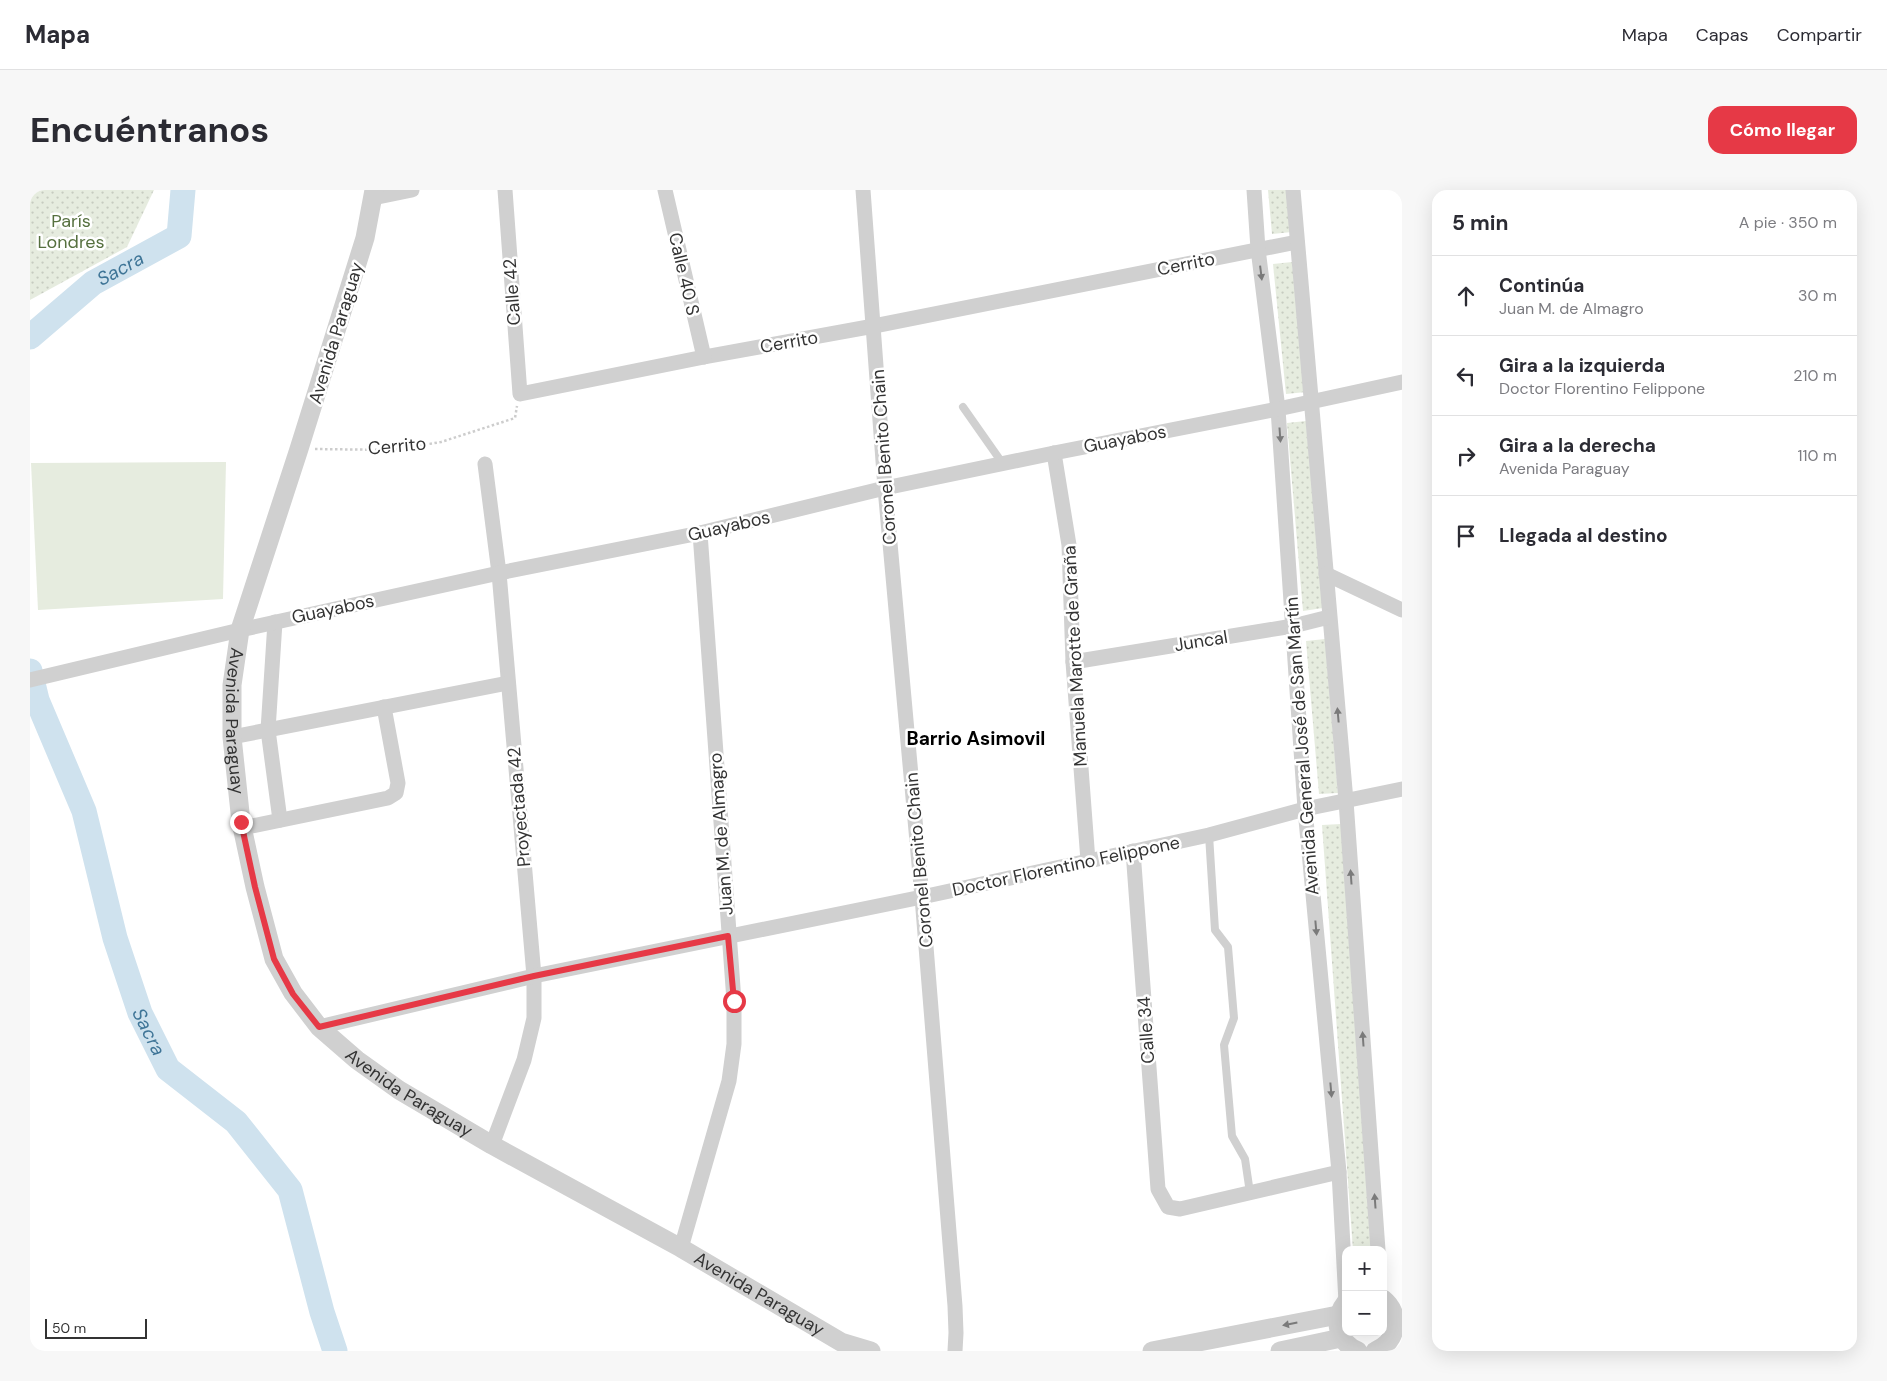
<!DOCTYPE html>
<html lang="es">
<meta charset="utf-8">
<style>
body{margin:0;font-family:"DM Sans",sans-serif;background:#f7f7f7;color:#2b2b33}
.controls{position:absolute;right:15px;bottom:15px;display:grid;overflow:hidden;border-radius:10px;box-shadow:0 5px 20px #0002}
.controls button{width:45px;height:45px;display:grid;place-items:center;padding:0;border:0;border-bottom:1px solid #e1e1e2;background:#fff;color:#2b2b33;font:25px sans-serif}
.scale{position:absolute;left:15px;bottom:12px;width:102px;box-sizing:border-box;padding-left:5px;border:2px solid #333;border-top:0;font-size:14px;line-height:18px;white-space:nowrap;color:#333;-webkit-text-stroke:4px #fff;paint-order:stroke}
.stop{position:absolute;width:15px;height:15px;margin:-11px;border:4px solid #e63946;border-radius:50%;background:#fff}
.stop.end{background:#e63946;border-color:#fff;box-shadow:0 1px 5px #0008}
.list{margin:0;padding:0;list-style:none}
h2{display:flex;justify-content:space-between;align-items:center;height:65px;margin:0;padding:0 20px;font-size:21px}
h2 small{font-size:16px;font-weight:400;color:#7c7c81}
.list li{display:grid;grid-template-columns:32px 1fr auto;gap:15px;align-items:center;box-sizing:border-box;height:80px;padding:0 20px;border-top:1px solid #e1e1e2}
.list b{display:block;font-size:19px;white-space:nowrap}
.list p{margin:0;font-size:16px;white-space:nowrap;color:#7c7c81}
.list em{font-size:16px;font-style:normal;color:#7c7c81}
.icon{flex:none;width:28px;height:28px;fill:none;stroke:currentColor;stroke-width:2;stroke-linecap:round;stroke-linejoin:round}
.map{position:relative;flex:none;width:1372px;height:1161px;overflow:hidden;border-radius:15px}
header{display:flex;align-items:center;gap:30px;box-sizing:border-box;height:70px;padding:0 25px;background:#fff;border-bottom:1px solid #e1e1e2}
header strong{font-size:24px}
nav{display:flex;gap:28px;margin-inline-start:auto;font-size:18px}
.intro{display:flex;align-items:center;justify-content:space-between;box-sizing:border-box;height:120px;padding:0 30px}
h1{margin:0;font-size:35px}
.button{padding:12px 22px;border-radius:15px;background:#e63946;color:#fff;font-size:18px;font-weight:700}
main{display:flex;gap:30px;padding:0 30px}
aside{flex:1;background:#fff;border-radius:15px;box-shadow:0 5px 20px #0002}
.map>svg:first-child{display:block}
.grass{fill:url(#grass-dots)}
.pitch{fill:#e6ecdf}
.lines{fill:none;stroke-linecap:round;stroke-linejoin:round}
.river{stroke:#cfe2ee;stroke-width:25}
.path{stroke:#cdcdcd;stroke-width:2.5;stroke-dasharray:2.5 2.5;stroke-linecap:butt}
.service{stroke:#d0d0d0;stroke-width:8}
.minor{stroke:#d0d0d0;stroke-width:15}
.tertiary{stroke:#d0d0d0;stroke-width:19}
.oneway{fill:#7a7a7a}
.route{stroke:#e63946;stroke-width:6}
.labels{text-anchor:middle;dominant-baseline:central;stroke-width:5;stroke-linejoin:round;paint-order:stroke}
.park-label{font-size:18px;fill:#56703f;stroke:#fff}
.street-label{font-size:18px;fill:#333;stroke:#fff}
.water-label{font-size:19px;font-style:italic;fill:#3f7597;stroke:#fff}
.neighbourhood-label{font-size:19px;font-weight:bold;fill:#000;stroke:#fff}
</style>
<header>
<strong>Mapa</strong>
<nav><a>Mapa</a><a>Capas</a><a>Compartir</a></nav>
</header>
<div class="intro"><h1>Encuéntranos</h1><a class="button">Cómo llegar</a></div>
<main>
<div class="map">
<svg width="1372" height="1161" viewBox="0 0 1372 1161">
<defs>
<pattern id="grass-dots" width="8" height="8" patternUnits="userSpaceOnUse" patternTransform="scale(1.25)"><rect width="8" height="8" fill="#e6ecdf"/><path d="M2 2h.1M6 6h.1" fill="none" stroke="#c6cbc0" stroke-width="1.8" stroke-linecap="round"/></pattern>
</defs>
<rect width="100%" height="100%" fill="#fff"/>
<g class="grass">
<path d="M0,0H124L97,57L0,110Z"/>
<path d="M1238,0H1258L1262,42L1242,44Z"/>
<path d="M1262,72L1276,202L1256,204L1243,74Z"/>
<path d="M1276,231L1293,418L1273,421L1257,233Z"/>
<path d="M1295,449L1308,603L1289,604L1276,451Z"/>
<path d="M1311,634L1341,1060H1323L1292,635Z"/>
</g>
<path class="pitch" d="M196,272L193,409L8,420L1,273Z"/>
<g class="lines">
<g class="river">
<path id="s1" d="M0,147L63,93L149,46L153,0"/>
<path id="s2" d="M0,481L7,510L54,621L85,748L110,823L138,879L206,932L260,1000L292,1122L305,1161"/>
</g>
<path class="path" d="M285,259L362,260L411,252L485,228L487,216"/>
<g class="service">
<path d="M933,217L973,274"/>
<path d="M1179,645L1185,740L1198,757L1204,828L1194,855L1202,946L1215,969L1220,1003"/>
</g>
<g class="minor">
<path d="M475,0L490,204L674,167L844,136L1267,52"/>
<path d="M635,0L674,167"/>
<path d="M833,0L855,298L892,707L925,1116L926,1143L925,1161"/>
<path d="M1224,0L1228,59L1248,219L1275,619L1309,982L1316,1112"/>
<path d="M1263,0L1316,611L1348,1060"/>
<path d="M343,8L382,0"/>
<path d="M1024,263L1039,355L1043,472L1058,671"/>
<path d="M455,274L469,383L504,786V828L494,870L462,955"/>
<path d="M1296,384L1372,420"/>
<path d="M245,432L238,540L250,630"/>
<path d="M1043,472L1263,436L1299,427"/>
<path d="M0,490L210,440L469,383L670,343L855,298L1024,263L1248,219L1372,192"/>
<path d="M202,547L478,493"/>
<path d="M212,638L358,608L366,603L368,593L354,517"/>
<path d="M1103,661L1128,999L1138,1017L1150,1019L1309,982"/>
<path d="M289,837L504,786L892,707L1179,645L1275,619L1372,599"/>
<path d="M651,1058L699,891L704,854V811L670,343"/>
</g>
<g class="tertiary">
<path id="s3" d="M344,0L335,48L269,259L210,440L202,495V547L211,632L225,697L244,769L263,803L289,837L327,870L369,900L462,955L651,1058L811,1152L841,1161"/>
<path d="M1316,1112C1302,1130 1307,1152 1328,1161"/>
<path d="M1122,1161L1308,1125"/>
<path d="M1250,1161L1311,1148"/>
<path d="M1345,1161C1368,1152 1372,1124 1353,1109"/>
</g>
</g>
<defs><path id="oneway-solid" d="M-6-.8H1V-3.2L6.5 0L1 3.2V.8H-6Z" transform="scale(1.25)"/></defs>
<g class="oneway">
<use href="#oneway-solid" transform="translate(1231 83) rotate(83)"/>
<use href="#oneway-solid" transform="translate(1250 245) rotate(86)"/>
<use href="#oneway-solid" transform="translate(1308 525) rotate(-95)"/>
<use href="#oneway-solid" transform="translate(1321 687) rotate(-94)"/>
<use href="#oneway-solid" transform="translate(1286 738) rotate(85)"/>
<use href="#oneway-solid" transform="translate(1333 849) rotate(-94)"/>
<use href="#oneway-solid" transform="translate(1301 900) rotate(85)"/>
<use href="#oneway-solid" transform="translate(1345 1011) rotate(-94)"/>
<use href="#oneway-solid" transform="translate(1260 1134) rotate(169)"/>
</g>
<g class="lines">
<path class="route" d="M211,632L225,697L244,769L263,804L289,837L504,786L698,746L704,811"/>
</g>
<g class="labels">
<g class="park-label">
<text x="41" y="31">París<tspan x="41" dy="21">Londres</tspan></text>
</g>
<g class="street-label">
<text transform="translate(1156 74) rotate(-11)">Cerrito</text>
<text transform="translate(654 84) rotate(77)">Calle 40 S</text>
<text transform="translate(482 102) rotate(-94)">Calle 42</text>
<text transform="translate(306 143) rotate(-73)">Avenida Paraguay</text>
<text transform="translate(759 152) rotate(-10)">Cerrito</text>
<text transform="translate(1095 249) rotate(-11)">Guayabos</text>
<text transform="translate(367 256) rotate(-5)">Cerrito</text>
<text transform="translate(854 267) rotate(-94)">Coronel Benito Chain</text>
<text transform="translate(699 336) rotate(-13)">Guayabos</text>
<text transform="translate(303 419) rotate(-12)">Guayabos</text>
<text transform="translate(1171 451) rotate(-9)">Juncal</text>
<text transform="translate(1045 466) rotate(-93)">Manuela Marotte de Graña</text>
<text stroke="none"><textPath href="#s3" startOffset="552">Avenida Paraguay</textPath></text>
<text transform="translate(1272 556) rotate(-94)">Avenida General José de San Martín</text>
<text transform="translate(489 617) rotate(-95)">Proyectada 42</text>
<text transform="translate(691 644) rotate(-94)">Juan M. de Almagro</text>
<text transform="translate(889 670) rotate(-95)">Coronel Benito Chain</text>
<text transform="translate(1036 676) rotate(-12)">Doctor Florentino Felippone</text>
<text transform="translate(1116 840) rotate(-94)">Calle 34</text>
<text stroke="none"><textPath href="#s3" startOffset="988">Avenida Paraguay</textPath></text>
<text stroke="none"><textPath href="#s3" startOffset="1392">Avenida Paraguay</textPath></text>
</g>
<g class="water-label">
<text stroke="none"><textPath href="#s1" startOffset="114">Sacra</textPath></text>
<text stroke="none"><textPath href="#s2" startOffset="381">Sacra</textPath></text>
</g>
<g class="neighbourhood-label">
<text x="946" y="548">Barrio Asimovil</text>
</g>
</g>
</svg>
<div class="controls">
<button>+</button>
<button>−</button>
</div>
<div class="scale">50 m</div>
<div class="stop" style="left:704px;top:811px"></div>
<div class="stop end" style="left:211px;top:632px"></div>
</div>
<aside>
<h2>5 min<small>A pie · 350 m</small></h2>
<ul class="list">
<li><svg class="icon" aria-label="ahead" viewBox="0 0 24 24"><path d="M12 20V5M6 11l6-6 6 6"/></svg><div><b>Continúa</b><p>Juan M. de Almagro</p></div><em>30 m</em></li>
<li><svg class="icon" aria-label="left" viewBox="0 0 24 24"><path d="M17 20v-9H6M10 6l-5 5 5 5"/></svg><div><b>Gira a la izquierda</b><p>Doctor Florentino Felippone</p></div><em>210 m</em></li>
<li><svg class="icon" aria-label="right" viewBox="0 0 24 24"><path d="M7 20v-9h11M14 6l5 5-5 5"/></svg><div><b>Gira a la derecha</b><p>Avenida Paraguay</p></div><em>110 m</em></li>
<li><svg class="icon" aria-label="arrive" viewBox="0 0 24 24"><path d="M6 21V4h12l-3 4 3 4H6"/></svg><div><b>Llegada al destino</b></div></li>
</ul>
</aside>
</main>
